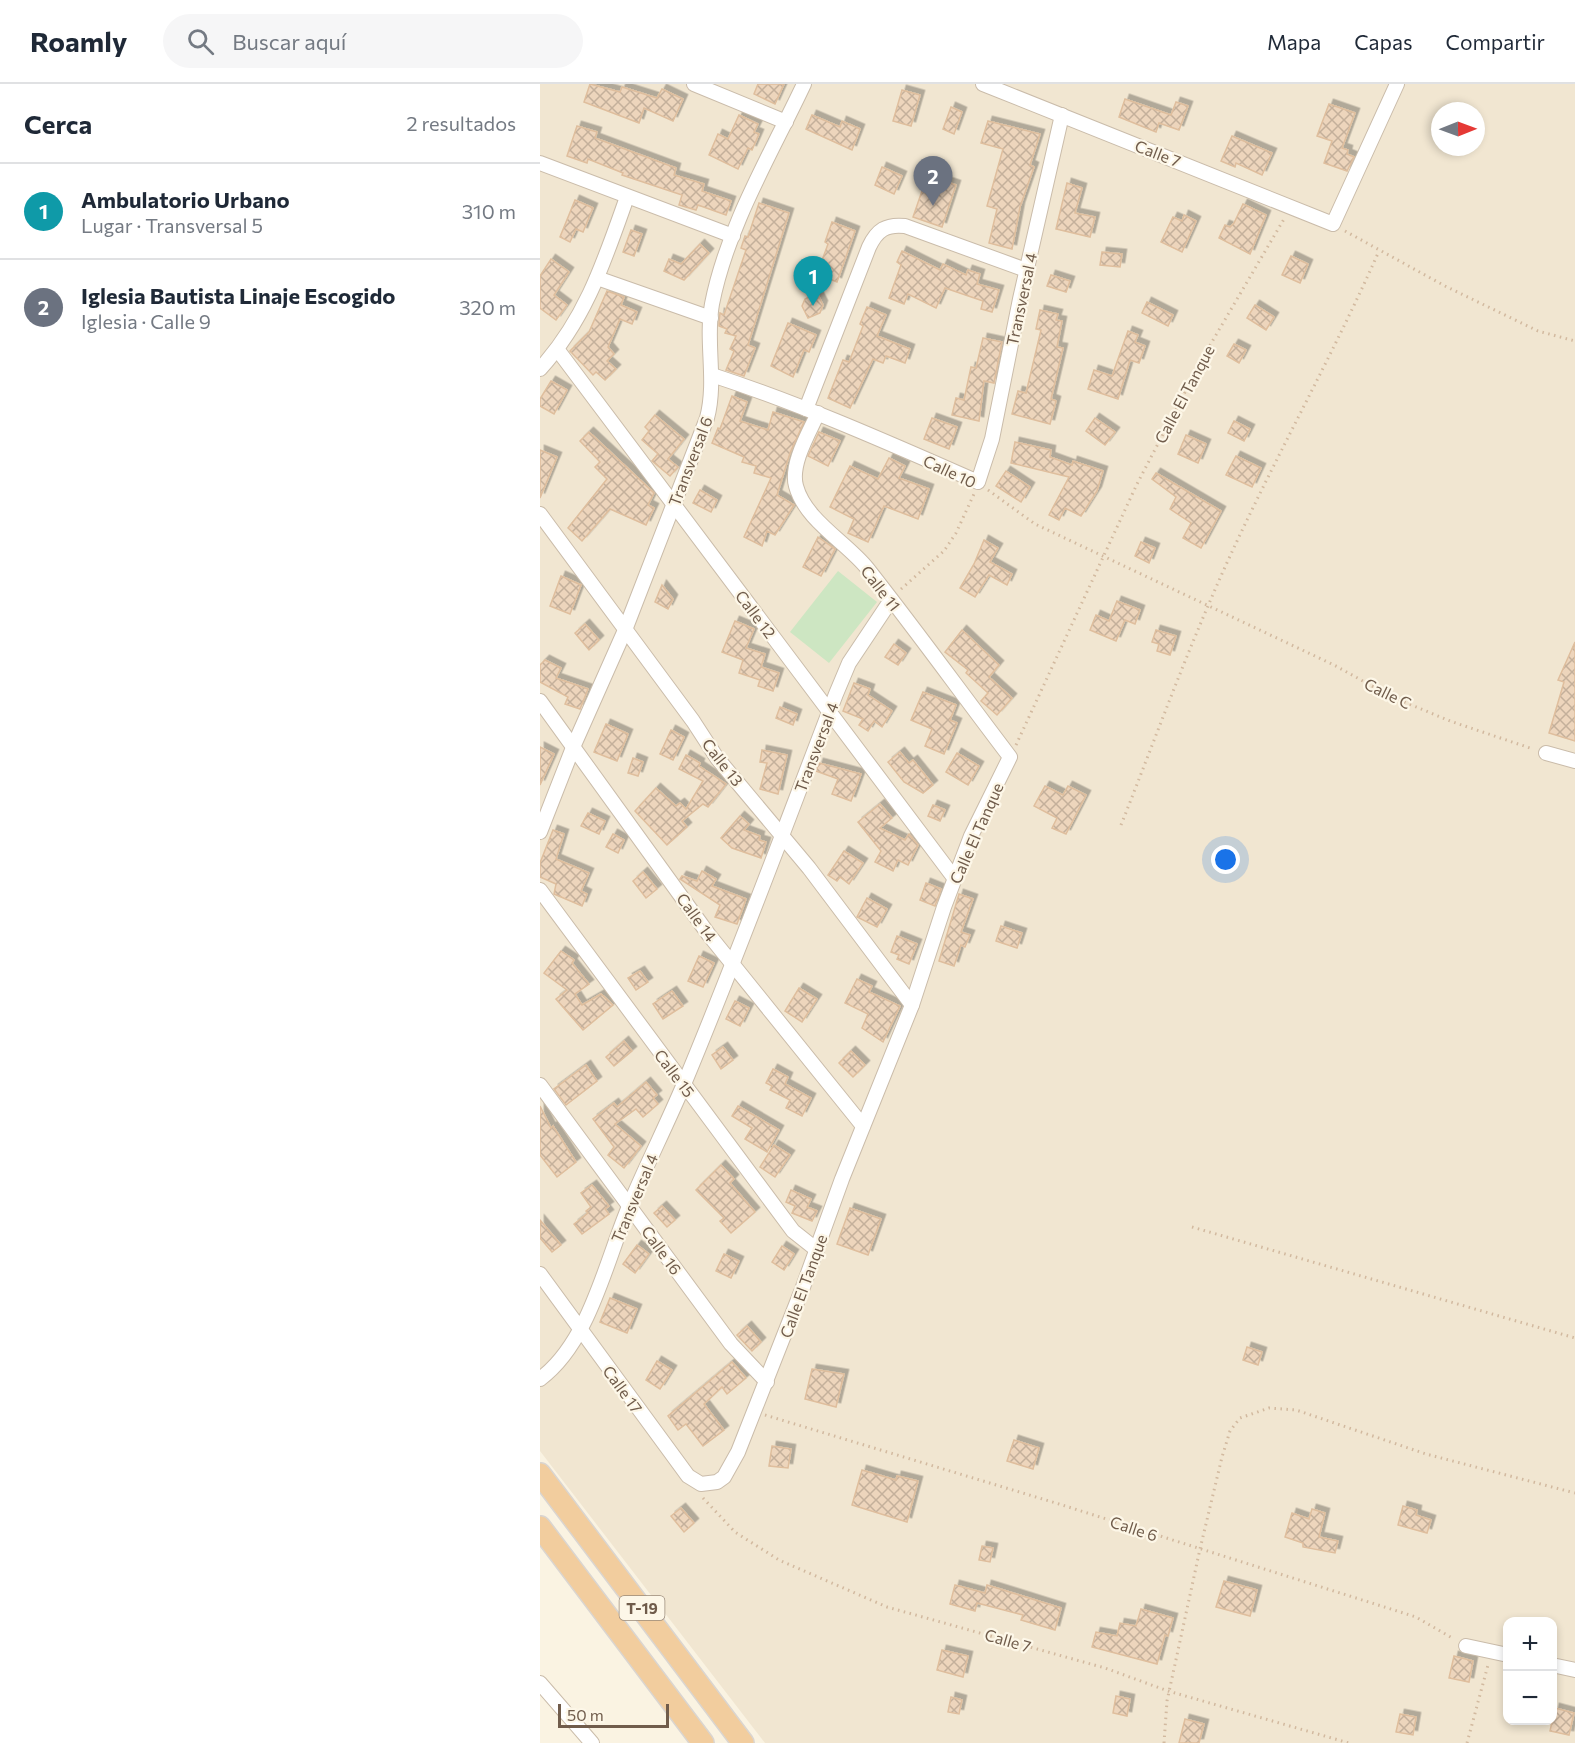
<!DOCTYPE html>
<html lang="es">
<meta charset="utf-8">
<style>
body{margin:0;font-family:Commissioner,sans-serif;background:#f6f6f7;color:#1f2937}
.controls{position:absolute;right:18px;bottom:18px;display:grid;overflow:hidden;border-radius:12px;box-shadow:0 3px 9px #0003}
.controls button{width:54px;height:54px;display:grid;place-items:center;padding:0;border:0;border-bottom:2px solid #e0e1e3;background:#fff;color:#1f2937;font:30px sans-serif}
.compass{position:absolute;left:891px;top:18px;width:54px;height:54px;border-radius:50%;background:#fff;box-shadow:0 3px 9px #0003;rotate:89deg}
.scale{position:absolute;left:18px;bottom:15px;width:111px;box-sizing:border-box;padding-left:6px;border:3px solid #705c4b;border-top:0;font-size:16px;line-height:21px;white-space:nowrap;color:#705c4b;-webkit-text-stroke:4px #fdf7e8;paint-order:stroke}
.you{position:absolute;left:686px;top:776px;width:21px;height:21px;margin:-15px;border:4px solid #fff;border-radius:50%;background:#1a73e8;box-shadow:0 0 0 9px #1a73e833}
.badge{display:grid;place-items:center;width:39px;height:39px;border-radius:50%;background:#745042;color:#fff;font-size:20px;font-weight:700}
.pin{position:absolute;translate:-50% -50px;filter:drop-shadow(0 2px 3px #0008)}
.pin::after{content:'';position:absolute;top:32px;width:21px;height:18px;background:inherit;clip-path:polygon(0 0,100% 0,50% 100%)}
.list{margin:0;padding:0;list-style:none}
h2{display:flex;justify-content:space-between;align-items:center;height:78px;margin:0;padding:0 24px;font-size:26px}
h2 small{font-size:20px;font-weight:400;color:#747a83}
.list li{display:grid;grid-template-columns:39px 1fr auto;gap:18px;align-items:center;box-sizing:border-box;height:96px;padding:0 24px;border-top:2px solid #e0e1e3}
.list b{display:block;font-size:22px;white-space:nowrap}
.list p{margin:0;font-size:20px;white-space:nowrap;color:#747a83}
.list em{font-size:20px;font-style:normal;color:#747a83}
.icon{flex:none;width:33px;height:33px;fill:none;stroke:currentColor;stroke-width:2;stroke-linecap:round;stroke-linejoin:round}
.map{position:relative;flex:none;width:1035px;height:1659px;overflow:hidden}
header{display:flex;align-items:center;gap:36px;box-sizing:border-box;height:84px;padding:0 30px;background:#fff;border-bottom:2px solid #e0e1e3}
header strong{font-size:28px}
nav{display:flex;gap:33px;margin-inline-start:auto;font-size:21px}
.search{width:420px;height:54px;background:#f6f6f7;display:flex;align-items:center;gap:15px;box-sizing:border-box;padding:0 21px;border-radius:33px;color:#747a83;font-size:22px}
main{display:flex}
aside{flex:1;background:#fff}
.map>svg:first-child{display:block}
.residential{fill:#f1e6d1;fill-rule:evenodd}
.pitch{fill:#cde6c2}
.building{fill:url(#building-cross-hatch);stroke:#dfbe9d;stroke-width:1.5;filter:url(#shadow)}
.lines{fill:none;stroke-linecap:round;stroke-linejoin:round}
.minor-casing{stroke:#cabcaa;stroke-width:16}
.trunk-casing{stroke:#dad5d0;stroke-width:24}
.path{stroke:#d2b99f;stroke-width:3;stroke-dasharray:1.5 4.5;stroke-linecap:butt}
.minor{stroke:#fff;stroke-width:14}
.trunk{stroke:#f2cd9e;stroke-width:21}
.labels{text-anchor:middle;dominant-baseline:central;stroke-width:4.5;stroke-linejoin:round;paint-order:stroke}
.shield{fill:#fdf7e8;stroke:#9a8a7a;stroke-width:1.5}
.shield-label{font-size:15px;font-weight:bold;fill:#705c4b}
.street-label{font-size:16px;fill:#705c4b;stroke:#fdf7e8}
</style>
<header>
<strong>Roamly</strong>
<div class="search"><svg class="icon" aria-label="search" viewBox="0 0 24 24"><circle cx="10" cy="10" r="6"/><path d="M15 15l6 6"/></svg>Buscar aquí</div>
<nav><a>Mapa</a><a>Capas</a><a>Compartir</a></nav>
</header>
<main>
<aside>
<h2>Cerca<small>2 resultados</small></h2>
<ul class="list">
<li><span class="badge" style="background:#0f9aa8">1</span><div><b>Ambulatorio Urbano</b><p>Lugar · Transversal 5</p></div><em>310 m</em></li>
<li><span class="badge" style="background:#6b7280">2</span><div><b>Iglesia Bautista Linaje Escogido</b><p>Iglesia · Calle 9</p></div><em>320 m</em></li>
</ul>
</aside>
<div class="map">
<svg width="1035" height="1659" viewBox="0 0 1035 1659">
<defs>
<pattern id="building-cross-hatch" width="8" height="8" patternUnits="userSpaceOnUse" patternTransform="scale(1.5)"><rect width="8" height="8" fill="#edd5bc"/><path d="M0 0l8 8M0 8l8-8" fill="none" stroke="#c4b09b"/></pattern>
<filter id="shadow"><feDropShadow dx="4.5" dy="-4.5" stdDeviation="0" flood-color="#0004"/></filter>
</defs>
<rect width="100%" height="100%" fill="#faf3e2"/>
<path class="residential" d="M0,0H1035V1659H225L0,1367ZM900,27H936V63H900ZM968,1538H1012V1636H968Z"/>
<path class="pitch" d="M298,487L337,518L289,579L250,548Z"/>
<g class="building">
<path d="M50,0L80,8L82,3L117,14L122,5L143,15L133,37L104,24L99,39L44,18Z"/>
<path d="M218,0H244L235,20L214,10Z"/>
<path d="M362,6L380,11L371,42L353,37Z"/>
<path d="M585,15L631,31L636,18L648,22L639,46L619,39L616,48L579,33Z"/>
<path d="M789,20L815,29L802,64L808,66L807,70L814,73L807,87L784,79L792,57L777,52Z"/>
<path d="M411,23L422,28L414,50L403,45Z"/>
<path d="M199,31L218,40L214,48L219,50L212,66L208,64L198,85L169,71L178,50L188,55Z"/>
<path d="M272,31L300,43L302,37L320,45L312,66L266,45Z"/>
<path d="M448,37L500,50L490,81L494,83L480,123L472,165L449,159L457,125L447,122L463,65L441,59Z"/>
<path d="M37,42L57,48L55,54L136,84L134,91L164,100L162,107L191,117L186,131L158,121L156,126L139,121L142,111L82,91L83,89L48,75L47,79L27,72Z"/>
<path d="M692,52L732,69L722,91L696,79L695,83L681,77Z"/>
<path d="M342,83L362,92L354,110L335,101Z"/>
<path d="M398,95L416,101L402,143L373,133L382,107L393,111Z"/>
<path d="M527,99L542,104L535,129L555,133L550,153L516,145Z"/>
<path d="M35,116L53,124L43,148L36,145L30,158L20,153Z"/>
<path d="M219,119L249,129L208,261L215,264L204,292L186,286L194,267L190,265L196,252L185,249L187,245L179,242V238L180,229L184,231L206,166L201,164L205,152L208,153Z"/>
<path d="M703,120L726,131L710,170L679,154L685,141L690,143L694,139Z"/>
<path d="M644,131L656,137L642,168L621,158L633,133L642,137Z"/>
<path d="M292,138L315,147L297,198L277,190L288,160L285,158Z"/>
<path d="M91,146L102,150L94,172L83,168Z"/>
<path d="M160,160L169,169L144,196L124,187L129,175L141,180Z"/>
<path d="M362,167L400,186L403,180L426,191L428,186L440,190L437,200L459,206L452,228L441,225L443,217L405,204L396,224L368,210L364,220L349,214L361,181L357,178Z"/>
<path d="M562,168L582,170L580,183L560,181Z"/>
<path d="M751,172L768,180L760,199L742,191Z"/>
<path d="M11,175L29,188L14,211L27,221L16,236L0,224V192Z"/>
<path d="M511,191L530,197L526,208L507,202Z"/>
<path d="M67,207L84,213L81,221L97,228L92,240L80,235L68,263L74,270L67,277L76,285L65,296L56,288L53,291L30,267L49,248Z"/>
<path d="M277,209L283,221L280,229L268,234L262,222L265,215Z"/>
<path d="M607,218L633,231L628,242L602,229Z"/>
<path d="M715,221L734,233L726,246L707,234Z"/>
<path d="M327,223L346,231L337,252L370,265L365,279L346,272L343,279L333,275L310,324L288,314L303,276L309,278L323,242L320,240Z"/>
<path d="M500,226L518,230L516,236L522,237L517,263L523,264L511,315L516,317L510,340L472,330L478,307L486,309L501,246L496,245Z"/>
<path d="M248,239L276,251L269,268L264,266L253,293L231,282Z"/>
<path d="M588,247L598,251L595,258L605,262L599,279L590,276L578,315L548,305L554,286L572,292Z"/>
<path d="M443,254L462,258L454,299L444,297L439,337L412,331L416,314L424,316L431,283L436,284Z"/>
<path d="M694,260L706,266L699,279L687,272Z"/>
<path d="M11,297L27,306L14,330L0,322V315Z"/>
<path d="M192,312L207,318L200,337L228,346L233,328L264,338L250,369L237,411L254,421L235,451L227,447L222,462L204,453L231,394L214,389L216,382L202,378L204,373L172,359L178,344L180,345Z"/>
<path d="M115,331L144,355L128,375L138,383L130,392L112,377L118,370L102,356L109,347L105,343Z"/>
<path d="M392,334L417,343L409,365L384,355Z"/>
<path d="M555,334L575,348L565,361L546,347Z"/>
<path d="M694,337L710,345L704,357L688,349Z"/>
<path d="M49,348L114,409L108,421L114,424L106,441L70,425L42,457L28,444L67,395L55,383L60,378L40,357Z"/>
<path d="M279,348L300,357L288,382L268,372Z"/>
<path d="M646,351L666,360L658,379L638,370Z"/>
<path d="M475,358L511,366L510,373L532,381L533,377L563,387L557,407L541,432L525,424L519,436L509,431L529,393L471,379Z"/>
<path d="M0,366L17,373L0,414Z"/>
<path d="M696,372L721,384L712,403L686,391Z"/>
<path d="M349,374L365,382L359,394L389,405L378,435L344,422L328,458L308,449L314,435L290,423L310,382L338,395Z"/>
<path d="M466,387L490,403L481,418L456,402Z"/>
<path d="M616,389L681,427L661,464L643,454L651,439L630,425L636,413L612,395Z"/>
<path d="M160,406L177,416L171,428L153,419Z"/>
<path d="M278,453L295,465L281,492L263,483Z"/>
<path d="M444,456L458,464L450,478L472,490L467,501L449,491L435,513L420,504L434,480Z"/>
<path d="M601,458L615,464L609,479L595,472Z"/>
<path d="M21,492L41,501L30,530L10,522Z"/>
<path d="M122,501L133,515L128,525L115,518Z"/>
<path d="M577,517L600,526L595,540L585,536L576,557L550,546L556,531L569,537Z"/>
<path d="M195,537L214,545L206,564L225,570L221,583L239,589L233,607L218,602L220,596L199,589L203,576L182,568Z"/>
<path d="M45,540L59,556L49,566L35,549Z"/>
<path d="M422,546L459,581L449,593L472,614L457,631L441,617L448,609L426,589L428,586L405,568Z"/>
<path d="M616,546L636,552L630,571L617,567L619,560L612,558Z"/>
<path d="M1035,558V657L1009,649L1024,598L1018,596Z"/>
<path d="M354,560L366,569L358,581L345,573Z"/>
<path d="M5,576L21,584L16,594L48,605L40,625L25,620L28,613L0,598V581Z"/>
<path d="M314,599L330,605L328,611L352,627L342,643L334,637L328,647L319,641L323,635L303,627Z"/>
<path d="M383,608L416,621L410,636L417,639L404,670L385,662L392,645L371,636Z"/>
<path d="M240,623L257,630L253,641L236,634Z"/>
<path d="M66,640L88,650L77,677L54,668Z"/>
<path d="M131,646L144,653L133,676L120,670Z"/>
<path d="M0,663L14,670L0,701Z"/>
<path d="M222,666L247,671L238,710L220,705L227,679L220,678Z"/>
<path d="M360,668L369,679L373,676L393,701L383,709L364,698L348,678Z"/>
<path d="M417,669L439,682L428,701L406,688Z"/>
<path d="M146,671L160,679L159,682L186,700L168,723L163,720L142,737L147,743L127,761L95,727L116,704L136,722L140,719L146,725L163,697L139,685Z"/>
<path d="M93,674L103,678L98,692L88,689Z"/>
<path d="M279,679L321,690L311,717L292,710L298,695L276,687Z"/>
<path d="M505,702L523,711L528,702L546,711L526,750L512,744L517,734L494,722Z"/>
<path d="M340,720L352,734L340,744L365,756L369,750L378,761L368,781L358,776L353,787L335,778L341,767L318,738Z"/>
<path d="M393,721L405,726L400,737L388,732Z"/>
<path d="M48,729L65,737L59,750L41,742Z"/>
<path d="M200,732L209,740L204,746L220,752L219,756L226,758L221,774L192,764L181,754Z"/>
<path d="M13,746L24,750L16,775L49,789L41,807L47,810L42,822L14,810L16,800L0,793V779Z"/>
<path d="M73,750L84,756L78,769L66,763Z"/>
<path d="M304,767L323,779L309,800L300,793L297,797L288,791Z"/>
<path d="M162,787L176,795L172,802L206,815L197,840L175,833L180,821L140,795L142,792L157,797Z"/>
<path d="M103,788L117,805L106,814L93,797Z"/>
<path d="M386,799L401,805L395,822L380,816Z"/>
<path d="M419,810L433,815L421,848L430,851L425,863L421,861L414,882L399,877Z"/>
<path d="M327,814L347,825L337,843L317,833Z"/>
<path d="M461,842L482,849L477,864L456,857Z"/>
<path d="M357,852L377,860L369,880L357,875L359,871L351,868Z"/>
<path d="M21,867L34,876L32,879L49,900L35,910L42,921L61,910L73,921L43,946L16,915L27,906L4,889Z"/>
<path d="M159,872L174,879L163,903L148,897Z"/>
<path d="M100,887L108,898L96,906L88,894Z"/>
<path d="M317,895L332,902L329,908L360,922L343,958L322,944L328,930L305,919Z"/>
<path d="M259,904L277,915L262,938L245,927Z"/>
<path d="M132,907L143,922L123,935L113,920Z"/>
<path d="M195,917L209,924L200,942L186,935Z"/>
<path d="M84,957L92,967L74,982L66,973Z"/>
<path d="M183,963L193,976L181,985L172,971Z"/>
<path d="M311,967L325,981L313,993L299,979Z"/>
<path d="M46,981L57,997L26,1021L14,1005Z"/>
<path d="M233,985L248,993L245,1000L271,1014L262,1032L246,1024L250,1016L230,1006L232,1002L226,999Z"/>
<path d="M106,998L117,1011L113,1014L118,1020L103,1033L96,1025L75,1040L101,1062L84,1084L68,1071L74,1063L53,1035L74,1019L77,1023Z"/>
<path d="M0,1022L11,1044L13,1042L36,1078L17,1093L0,1071Z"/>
<path d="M198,1022L239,1046L227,1068L205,1055L212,1044L192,1032Z"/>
<path d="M234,1061L250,1071L235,1093L220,1083Z"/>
<path d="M181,1081L194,1095L190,1099L215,1128L191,1149L180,1137L184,1134L156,1106Z"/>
<path d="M52,1101L69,1122L65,1125L69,1130L42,1150L34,1140L48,1129L46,1127L51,1123L41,1109Z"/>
<path d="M251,1106L271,1115L267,1123L277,1127L272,1137L252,1129L255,1122L246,1118Z"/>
<path d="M122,1122L135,1136L127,1143L114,1129Z"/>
<path d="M310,1124L341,1135L328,1171L297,1160Z"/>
<path d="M0,1136L21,1161L12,1168L0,1154Z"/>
<path d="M97,1161L109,1170L95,1189L83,1180Z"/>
<path d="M242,1162L254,1170L244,1186L232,1178Z"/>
<path d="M184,1170L199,1177L191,1194L176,1187Z"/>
<path d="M70,1214L97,1225L87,1249L60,1238Z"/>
<path d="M207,1242L221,1258L212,1267L197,1251Z"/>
<path d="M707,1263L722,1268L718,1281L703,1276Z"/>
<path d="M117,1277L132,1286L120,1305L106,1296Z"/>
<path d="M192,1278L206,1294L187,1310L182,1303L164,1320L184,1346L163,1362L146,1340L138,1346L128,1332Z"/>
<path d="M272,1285L304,1290L296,1323L265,1315Z"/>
<path d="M474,1356L499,1364L493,1385L467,1377Z"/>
<path d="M232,1362L251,1365L248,1384L229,1382Z"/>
<path d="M322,1386L356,1396L357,1392L378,1397L367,1438L312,1421Z"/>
<path d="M863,1422L877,1426L876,1431L891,1436L887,1449L858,1441Z"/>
<path d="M141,1424L154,1439L144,1448L131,1432Z"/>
<path d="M772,1425L785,1429L779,1453L798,1457L795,1469L763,1463V1459L745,1453L752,1429L769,1435Z"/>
<path d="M442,1462L453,1464L450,1478L439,1476Z"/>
<path d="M684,1497L717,1506L710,1532L676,1523Z"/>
<path d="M415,1501L445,1509L447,1501L521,1524L515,1546L481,1536L483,1531L437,1519L435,1527L410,1520Z"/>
<path d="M601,1525L633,1534L628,1552L625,1551L617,1580L552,1563L556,1548L577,1552L580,1539L596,1542Z"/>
<path d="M402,1566L428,1572L423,1593L397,1586Z"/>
<path d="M914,1572L933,1577L929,1598L909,1594Z"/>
<path d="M576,1612L590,1615L587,1632L573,1629Z"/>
<path d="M411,1613L422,1616L419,1630L408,1628Z"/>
<path d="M1015,1624L1034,1629L1029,1651L1010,1647Z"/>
<path d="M860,1630L876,1633L873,1651L856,1648Z"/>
<path d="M645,1635L664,1640L659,1659H639Z"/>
</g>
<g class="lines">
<g class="minor-casing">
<g id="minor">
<path d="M154,0L246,38"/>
<path d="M443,0L793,140L857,0"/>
<path d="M0,79L193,152"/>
<path d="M57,194L171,234"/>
<path d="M17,265L415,795"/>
<path d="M0,285C46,235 65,175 87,113"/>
<path d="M172,291C264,321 351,360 438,398L452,355L480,215L522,31"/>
<path d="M266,325L329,163C337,146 346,140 365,142L486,186"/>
<path d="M0,430L153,637L177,674L269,784L372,921"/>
<path d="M0,617L169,851L323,1042"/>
<path d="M1006,669L1035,677"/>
<path d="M0,748L34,661L85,546L167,334C177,296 165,258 172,220C187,143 231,70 264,0"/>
<path d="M0,806L253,1147L277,1166"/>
<path d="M0,1001L191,1260L227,1298"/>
<path d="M0,1190L148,1392L161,1400L177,1398L184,1393L198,1368L263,1203L302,1095L372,921L404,823L431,752L470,673C422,610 376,546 327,484C306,458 265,436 256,402C250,380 269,349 278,329"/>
<path d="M0,1295C50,1258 66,1176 90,1120C107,1080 127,1040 144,1000C198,871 246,740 296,610L309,579L351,516"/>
<path d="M926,1562L968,1571"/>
<path d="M1012,1581L1035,1586"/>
<path d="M0,1599L52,1659"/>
</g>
</g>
<g class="trunk-casing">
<g id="trunk">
<path d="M0,1390L203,1659"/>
<path d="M0,1443L163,1659"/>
</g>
</g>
<g class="path">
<path d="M805,147L905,202L998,247L1035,257"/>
<path d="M448,406L495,440L794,581L850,612L910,637L993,665"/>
<path d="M361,505L404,467L416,449L434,410"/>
<path d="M476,661L597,400L666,268L744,135"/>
<path d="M581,741C610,668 637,594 668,522C719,401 786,287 839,167"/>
<path d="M652,1143L1035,1254"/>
<path d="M225,1331L519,1420L876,1533L914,1555"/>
<path d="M163,1414L195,1448L239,1476L347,1523L565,1584L628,1607L809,1659"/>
<path d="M624,1659L627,1617L660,1465L682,1373L690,1347L700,1334L729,1324L756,1326L886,1370L1035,1409"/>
<path d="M927,1659L948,1581"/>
</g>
<use href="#minor" class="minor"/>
<use href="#trunk" class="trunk"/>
</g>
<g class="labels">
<rect class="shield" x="79.5" y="1512" width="45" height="24" rx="4.5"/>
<g class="shield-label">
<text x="102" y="1524">T-19</text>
</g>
<g class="street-label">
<text transform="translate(618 69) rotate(21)">Calle 7</text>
<text transform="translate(481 215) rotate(-78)">Transversal 4</text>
<text transform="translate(644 310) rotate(-62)">Calle El Tanque</text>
<text transform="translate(150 377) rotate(-69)">Transversal 6</text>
<text transform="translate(410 387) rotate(25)">Calle 10</text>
<text transform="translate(341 504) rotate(52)">Calle 11</text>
<text transform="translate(216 530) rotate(53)">Calle 12</text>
<text transform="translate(848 609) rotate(26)">Calle C</text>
<text transform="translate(276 663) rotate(-69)">Transversal 4</text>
<text transform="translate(183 678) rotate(52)">Calle 13</text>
<text transform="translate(436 749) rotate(-66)">Calle El Tanque</text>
<text transform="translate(157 833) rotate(54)">Calle 14</text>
<text transform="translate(135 989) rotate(53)">Calle 15</text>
<text transform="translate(94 1114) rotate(-67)">Transversal 4</text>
<text transform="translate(122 1166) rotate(54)">Calle 16</text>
<text transform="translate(263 1202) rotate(-70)">Calle El Tanque</text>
<text transform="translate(83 1305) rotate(54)">Calle 17</text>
<text transform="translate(594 1444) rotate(18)">Calle 6</text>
<text transform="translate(468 1556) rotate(16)">Calle 7</text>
</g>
</g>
</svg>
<div class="controls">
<button>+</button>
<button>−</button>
</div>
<svg class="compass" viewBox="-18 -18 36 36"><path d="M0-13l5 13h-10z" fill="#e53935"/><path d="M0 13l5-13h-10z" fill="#747a83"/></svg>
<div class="scale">50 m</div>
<div class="you"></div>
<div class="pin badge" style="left:273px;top:222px;background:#0f9aa8">1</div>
<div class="pin badge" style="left:393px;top:122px;background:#6b7280">2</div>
</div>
</main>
